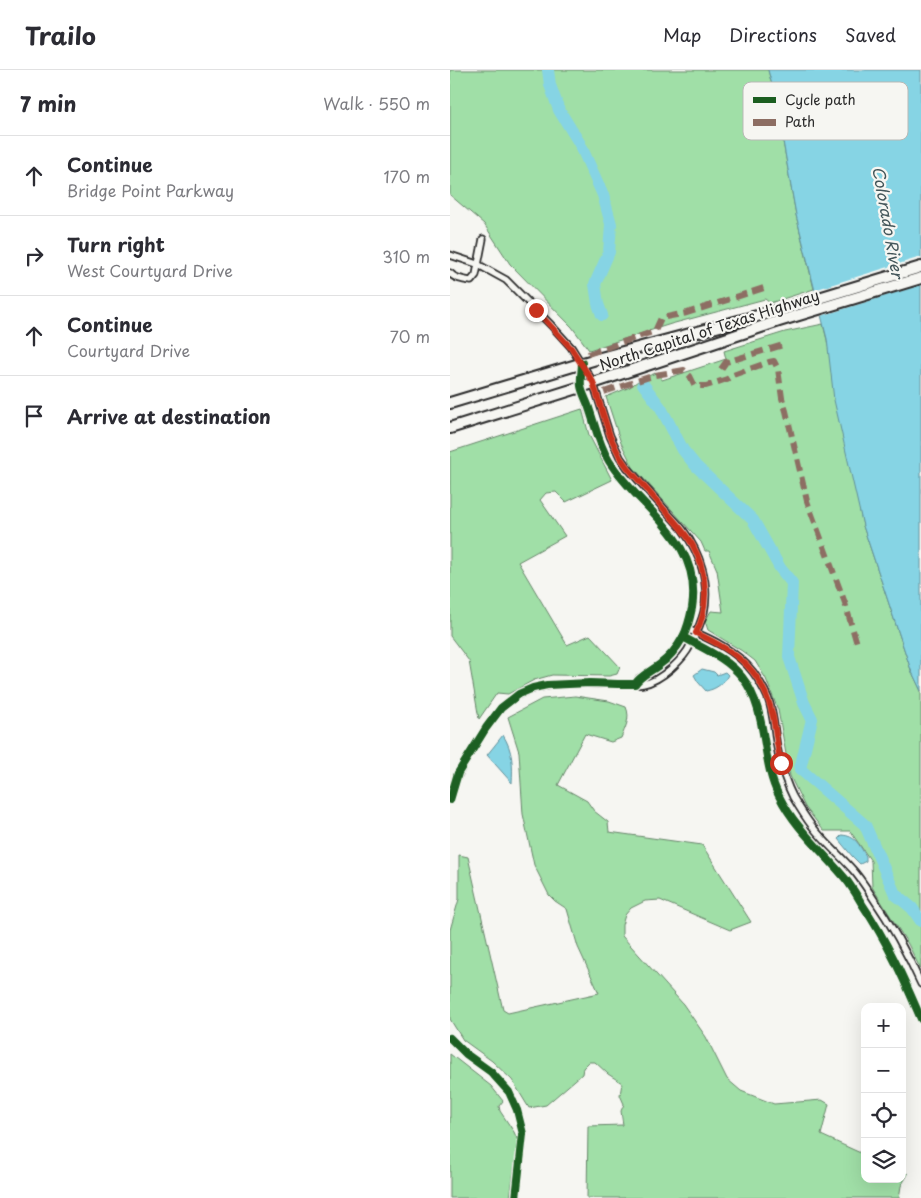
<!DOCTYPE html>
<meta charset="utf-8">
<style>
body{margin:0;font-family:"Playpen Sans",sans-serif;background:#f2f2f3;color:#2b2b33}
.controls{position:absolute;right:15px;bottom:15px;display:grid;overflow:hidden;border-radius:10px;box-shadow:0 5px 20px #0002}
.controls button{width:45px;height:45px;display:grid;place-items:center;padding:0;border:0;border-bottom:1px solid #e1e1e2;background:#fff;color:#2b2b33;font:25px sans-serif}
.stop{position:absolute;width:15px;height:15px;margin:-11px;border:4px solid #c8321e;border-radius:50%;background:#fff}
.stop.end{background:#c8321e;border-color:#fff;box-shadow:0 1px 5px #0008}
.list{margin:0;padding:0;list-style:none}
h2{display:flex;justify-content:space-between;align-items:center;height:65px;margin:0;padding:0 20px;font-size:21px}
h2 small{font-size:16px;font-weight:400;color:#7c7c81}
.list li{display:grid;grid-template-columns:32px 1fr auto;gap:15px;align-items:center;box-sizing:border-box;height:80px;padding:0 20px;border-top:1px solid #e1e1e2}
.list b{display:block;font-size:19px;white-space:nowrap}
.list p{margin:0;font-size:16px;white-space:nowrap;color:#7c7c81}
.list em{font-size:16px;font-style:normal;color:#7c7c81}
.icon{flex:none;width:28px;height:28px;fill:none;stroke:currentColor;stroke-width:2;stroke-linecap:round;stroke-linejoin:round}
.map{position:relative;flex:none;width:471px;height:1128px;overflow:hidden}
header{display:flex;align-items:center;gap:30px;box-sizing:border-box;height:70px;padding:0 25px;background:#fff;border-bottom:1px solid #e1e1e2}
header strong{font-size:24px}
nav{display:flex;gap:28px;margin-inline-start:auto;font-size:18px}
main{display:flex}
aside{flex:1;background:#fff}
.map>svg:first-child{display:block}
.green{fill:#a0dfa7;stroke:#668569}
.water{fill:#86d4e4;stroke:#62909a}
.pier{fill:#f6f6f2}
.lines{fill:none;stroke-linecap:round;stroke-linejoin:round}
.river{stroke:#86d4e4;stroke-width:12}
.street-casing{stroke:#2b2b2b;stroke-width:9}
.highway-casing{stroke:#2b2b2b;stroke-width:14}
.street{stroke:#f6f6f2;stroke-width:5.5}
.highway{stroke:#f6f6f2;stroke-width:10}
.quiet{stroke:#8d6e63;stroke-width:6;stroke-dasharray:12 6;stroke-linecap:butt}
.cycleway-casing{stroke:#f6f6f2;stroke-width:11}
.cycleway{stroke:#1b5e20;stroke-width:8}
.route{stroke:#c8321e;stroke-width:6}
.labels{text-anchor:middle;dominant-baseline:central;stroke-width:4.5;stroke-linejoin:round;paint-order:stroke}
.street-label{font-size:15px;fill:#2b2b2b;stroke:#f6f6f2}
.water-label{font-size:16px;font-style:italic;fill:#425559;stroke:#f6f6f2}
.key{fill:#f6f6f2;stroke:#b9b9b6;stroke-width:1}
.key-label{font-size:14px;fill:#2b2b2b}
</style>
<header>
<strong>Trailo</strong>
<nav><a>Map</a><a>Directions</a><a>Saved</a></nav>
</header>
<main>
<aside>
<h2>7 min<small>Walk · 550 m</small></h2>
<ul class="list">
<li><svg class="icon" aria-label="ahead" viewBox="0 0 24 24"><path d="M12 20V5M6 11l6-6 6 6"/></svg><div><b>Continue</b><p>Bridge Point Parkway</p></div><em>170 m</em></li>
<li><svg class="icon" aria-label="right" viewBox="0 0 24 24"><path d="M7 20v-9h11M14 6l5 5-5 5"/></svg><div><b>Turn right</b><p>West Courtyard Drive</p></div><em>310 m</em></li>
<li><svg class="icon" aria-label="ahead" viewBox="0 0 24 24"><path d="M12 20V5M6 11l6-6 6 6"/></svg><div><b>Continue</b><p>Courtyard Drive</p></div><em>70 m</em></li>
<li><svg class="icon" aria-label="arrive" viewBox="0 0 24 24"><path d="M6 21V4h12l-3 4 3 4H6"/></svg><div><b>Arrive at destination</b></div></li>
</ul>
</aside>
<div class="map">
<svg width="471" height="1128" viewBox="0 0 471 1128">
<rect width="100%" height="100%" fill="#f6f6f2"/>
<filter id="ink" filterUnits="userSpaceOnUse"><feTurbulence type="fractalNoise" baseFrequency=".02" numOctaves="2"/><feDisplacementMap in="SourceGraphic" scale="10" xChannelSelector="R" yChannelSelector="G"/><feConvolveMatrix kernelMatrix="1 2 1 2 8 2 1 2 1" color-interpolation-filters="sRGB"/></filter>
<g filter="url(#ink)">
<g class="green">
<path d="M0,0H318L325,26L346,145L364,219L320,233L315,229L221,254L139,280L122,257L60,194L34,154L0,125Z"/>
<path d="M373,254L377,270L413,456L461,600L471,621V900L458,874L422,817L421,791L400,761H374L355,737L340,706L328,640L316,609L305,591L292,581L258,560L255,551L261,541L273,542L267,500L259,481H255L251,472L183,397L171,373L156,327L180,317L192,308L209,302L212,310L276,289L274,281L335,262Z"/>
<path d="M132,339L139,365L162,410L116,432L106,422L96,423L90,430L115,466L68,492L117,575L140,565L170,597L167,604L159,606L102,605L84,610L58,624L47,623L29,649L19,591L0,566V382Z"/>
<path d="M125,626L159,631L176,637C181,648 175,658 171,668L161,672L135,664L108,715L137,731L144,741L158,752L159,762L252,775L301,852L280,860L210,830L195,831L181,838L175,845L172,855V866L233,934L256,967L277,1009L291,1021L324,1034L372,1030L379,1034L371,1065L415,1085V1109H452V1101L458,1104L451,1116L449,1128H137L138,1056L173,1055L171,1041L174,1034L170,1025L172,1013L158,1004L145,992H139L133,998L132,1004L96,1035L79,1038L62,1010L42,991L13,970L0,949V860L9,829V785L18,787L53,940L58,943L149,923L128,877L117,839L105,831L99,825L84,795L73,744L69,682L58,647L92,629Z"/>
<path d="M0,984L41,1016L53,1031L49,1036L50,1041L64,1062L68,1071L60,1128H0Z"/>
</g>
<g class="water">
<path d="M318,0H471V621L461,600L413,456L384,330L377,269L346,145L325,26Z"/>
<path d="M252,599L264,602L267,605L275,602L278,605C273,614 266,619 256,621L248,612L244,605Z"/>
<path d="M53,665C63,681 63,695 62,713L37,685Z"/>
<path d="M392,765C406,766 409,775 416,786V791L410,794L402,786L388,769Z"/>
</g>
<path class="pier" d="M471,187V215L368,247L361,221Z"/>
<g class="lines">
<g class="river">
<path d="M98,0L100,15L109,40L130,74L153,125L161,154L159,182L145,214L148,234L152,245"/>
<path d="M193,314L211,338L233,380L246,396L303,450L330,498L342,513L339,587L354,633L362,649L350,699L415,755L445,824L462,838L471,851"/>
</g>
<g class="street-casing">
<g id="street">
<path d="M0,185L27,194L56,210L101,255L121,277L143,312L160,366L170,387L177,397C188,410 199,422 210,434C217,443 226,451 233,460C250,483 260,513 254,542C251,553 246,564 241,574C234,589 211,611 193,614C190,615 185,614 182,614C170,614 159,614 148,614C137,613 127,614 117,614C71,616 53,629 29,669C17,689 5,706 0,730"/>
<path d="M0,203C5,209 14,210 21,211L26,205L33,169"/>
<path d="M132,295L131,317L152,379L167,403L221,463L232,480L242,506L243,529L239,553L233,567L221,584L208,596L189,608L185,614"/>
<path d="M237,559C261,569 286,580 303,602C309,610 314,619 318,628C324,644 324,661 327,677C330,694 335,711 343,727C349,737 355,747 362,756C374,772 390,785 403,800C411,809 417,819 423,828C443,857 457,883 471,914"/>
<path d="M233,567C254,579 277,588 292,607C319,641 310,690 329,726C346,760 375,783 398,812C403,819 408,827 412,834C437,871 454,909 471,949"/>
<path d="M0,968L16,984L41,1002L59,1022L67,1040L73,1064L66,1128"/>
</g>
</g>
<g class="highway-casing">
<g id="highway">
<path d="M0,333L143,290L326,241L471,197"/>
<path d="M0,358L131,317L329,251L471,208"/>
</g>
</g>
<use href="#street" class="street"/>
<use href="#highway" class="highway"/>
<g class="quiet">
<path d="M138,284L205,261L211,248L237,243L317,217"/>
<path d="M271,299L276,292L333,275"/>
<path d="M154,322L205,305L234,300L240,306L245,316H256L277,309L283,305L319,292L324,291L328,299L332,328L336,341L357,431L395,533L407,574"/>
</g>
<g class="cycleway-casing">
<g id="cycleway">
<path d="M233,567C254,579 277,588 292,607C319,641 310,690 329,726C346,760 375,783 398,812C403,819 408,827 412,834C437,871 454,909 471,949"/>
<path d="M0,730L8,703L36,658L51,638L69,624L83,618L97,615L140,613L168,614H185C191,605 200,602 209,595C219,588 227,578 233,567C238,557 240,548 242,538C253,470 190,440 159,391C149,375 145,355 139,338C137,331 132,323 131,316C130,309 132,300 132,293"/>
<path d="M0,968L16,984L41,1002L59,1022L67,1040L73,1064L66,1128"/>
</g>
</g>
<use href="#cycleway" class="cycleway"/>
</g>
</g>
<g class="lines" filter="url(#ink)">
<path class="route" d="M86,240L121,278L143,312L160,366L170,387L177,397C189,411 201,424 213,438C223,449 234,461 242,474C257,500 260,536 246,563C287,582 313,600 323,647C326,663 327,678 331,693"/>
</g>
<g class="labels">
<g class="street-label">
<text transform="translate(259 259) rotate(-18)">North Capital of Texas Highway</text>
</g>
<g class="water-label">
<text transform="translate(439 152) rotate(80)">Colorado River</text>
</g>
</g>
<rect x="293" y="12" width="165" height="58" rx="8" class="key"/>
<rect x="303" y="27" width="23" height="6" fill="#1b5e20"/>
<rect x="303" y="49" width="23" height="7" fill="#8d6e63"/>
<g class="key-label">
<text x="335" y="35">Cycle path</text>
<text x="335" y="57">Path</text>
</g>
</svg>
<div class="controls">
<button>+</button>
<button>−</button>
<button><svg class="icon" aria-label="locate" viewBox="0 0 24 24"><circle cx="12" cy="12" r="6"/><path d="M12 2v4M12 18v4M2 12h4M18 12h4"/></svg></button>
<button><svg class="icon" aria-label="layers" viewBox="0 0 24 24"><path d="M12 4l9 5-9 5-9-5zM3 14l9 5 9-5"/></svg></button>
</div>
<div class="stop" style="left:331px;top:693px"></div>
<div class="stop end" style="left:86px;top:240px"></div>
</div>
</main>
